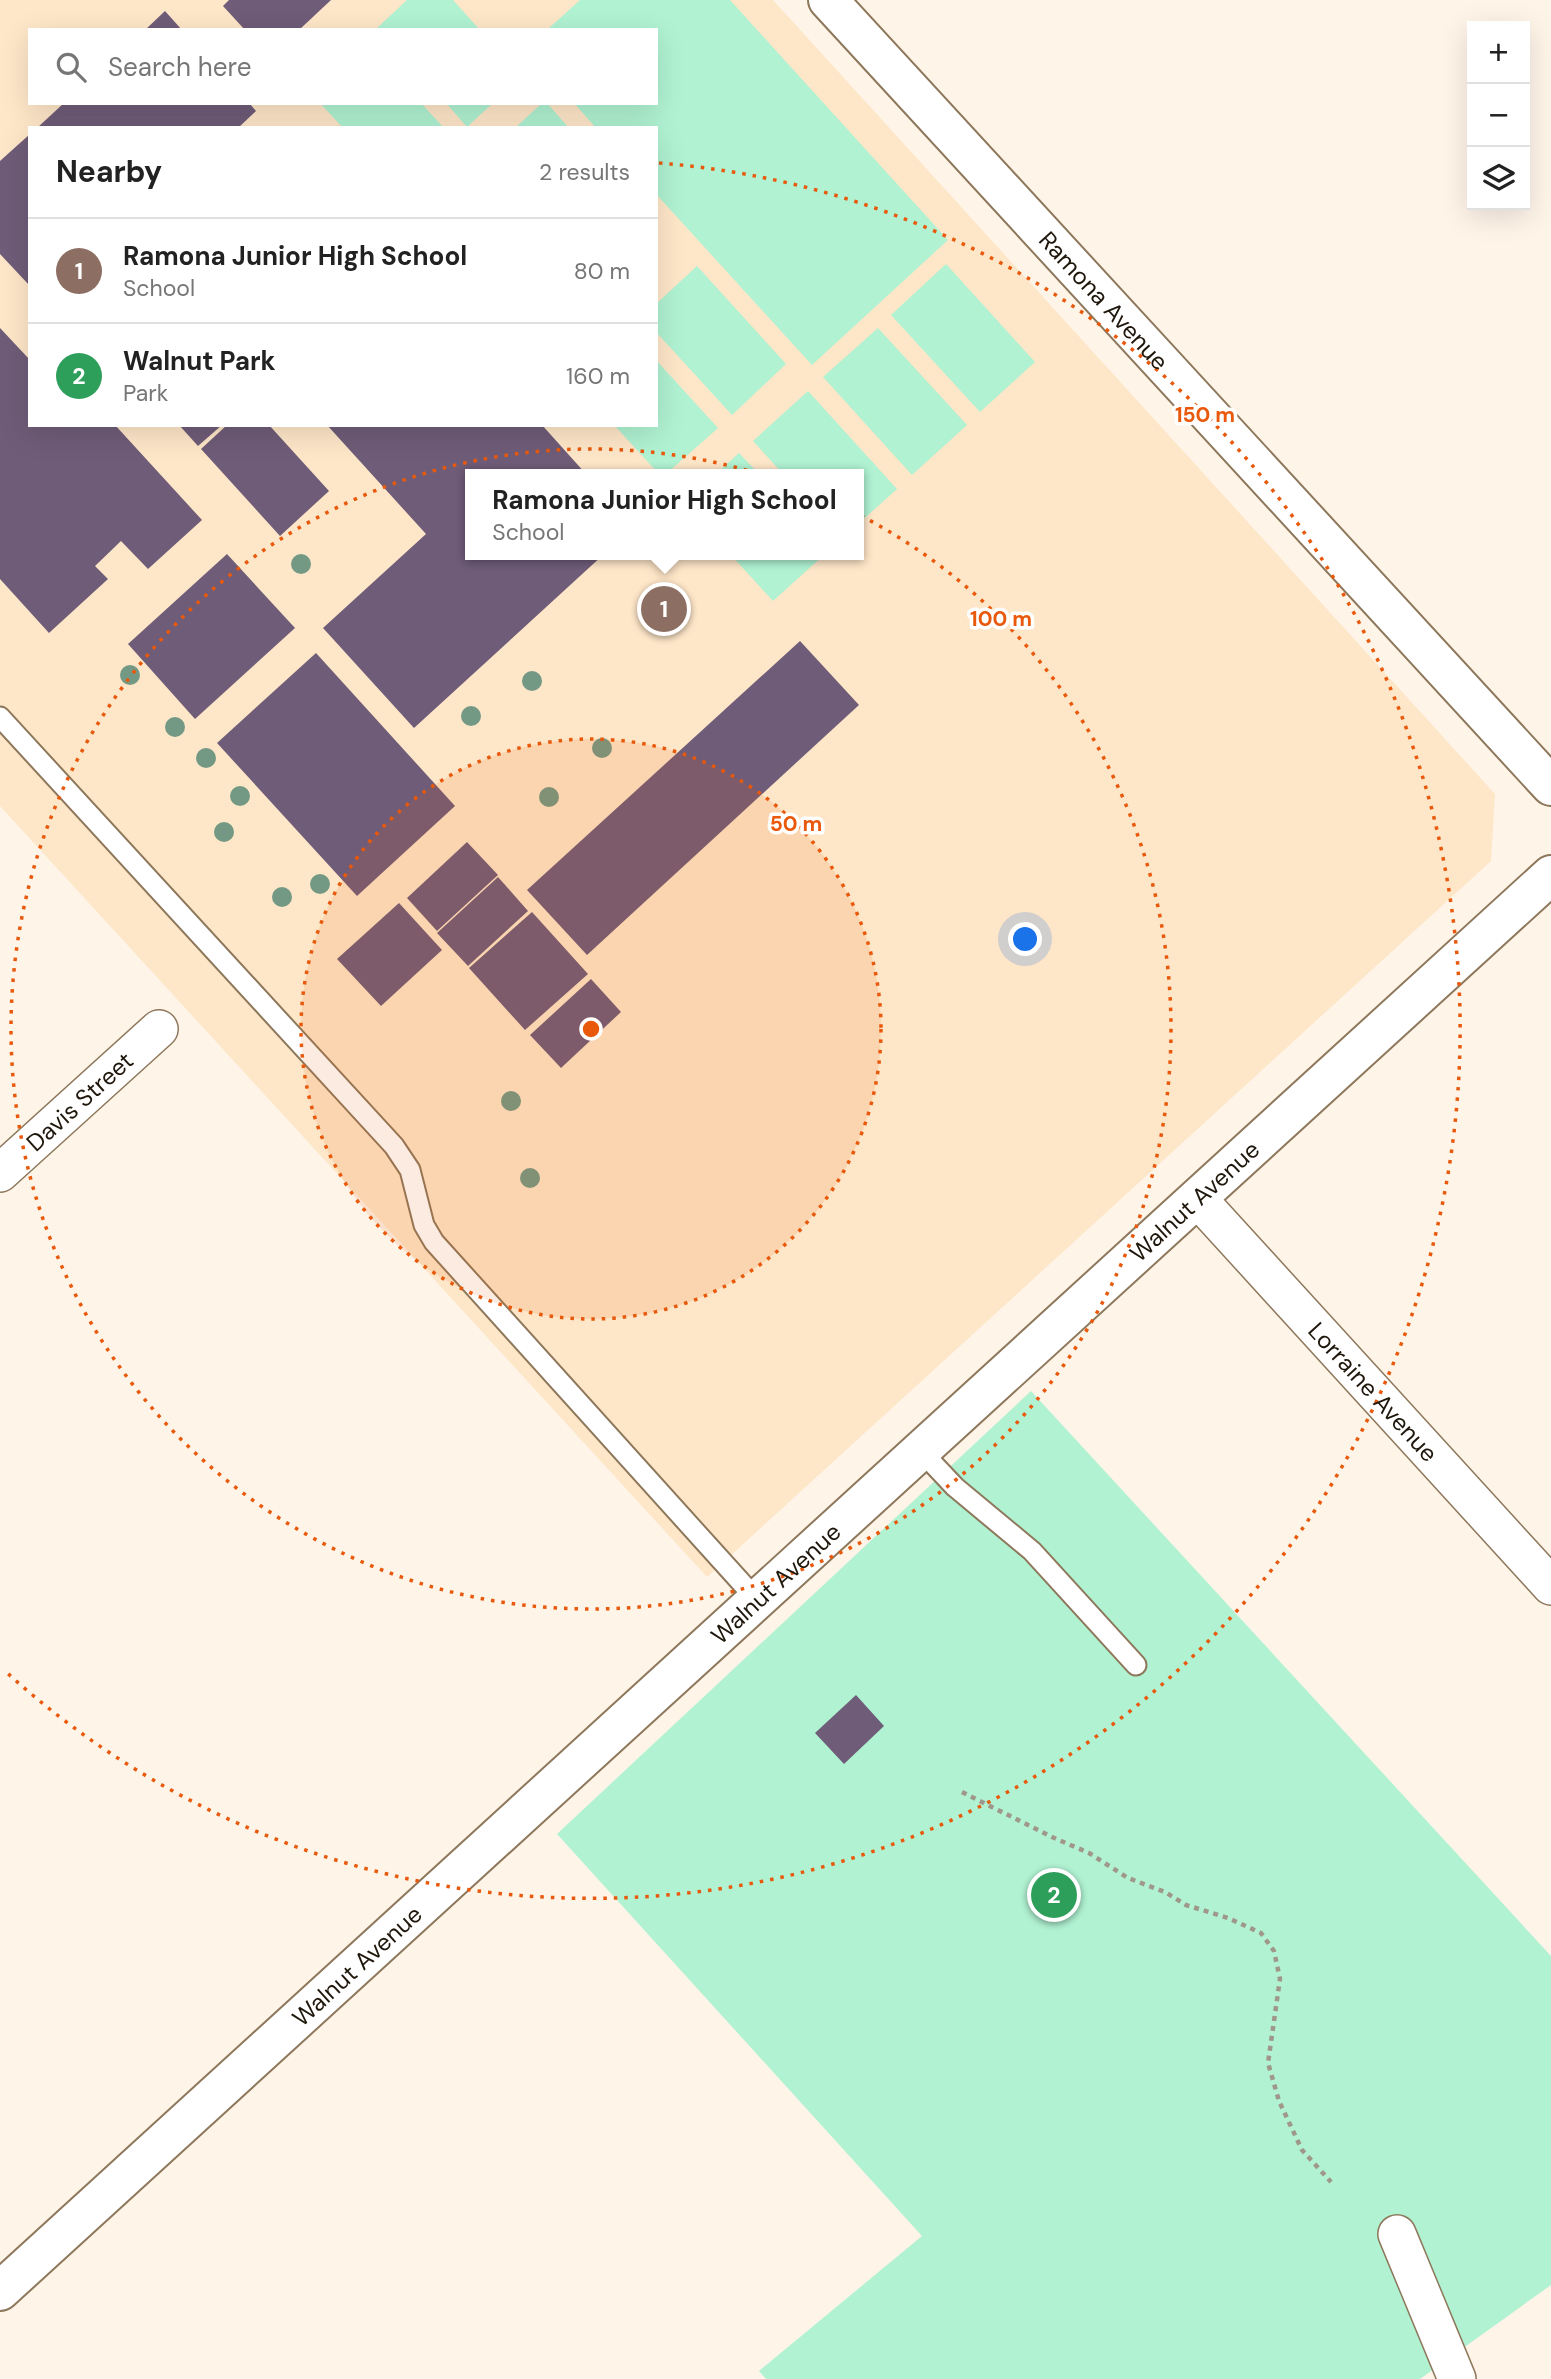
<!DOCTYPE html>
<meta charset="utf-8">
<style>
body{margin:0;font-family:"DM Sans",sans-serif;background:#f2f2f2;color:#222}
.controls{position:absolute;right:21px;top:21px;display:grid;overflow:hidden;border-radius:0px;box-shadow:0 7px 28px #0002}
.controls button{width:63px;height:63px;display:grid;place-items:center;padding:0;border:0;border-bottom:2px solid #e0e0e0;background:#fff;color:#222;font:35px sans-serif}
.you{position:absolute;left:1026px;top:940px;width:24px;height:24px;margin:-18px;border:5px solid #fff;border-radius:50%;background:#1a73e8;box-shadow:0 0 0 10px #1a73e833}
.badge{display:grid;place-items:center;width:46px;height:46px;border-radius:50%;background:#a60d39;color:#fff;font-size:23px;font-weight:700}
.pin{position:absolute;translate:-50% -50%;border:4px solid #fff;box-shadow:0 2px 7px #0006}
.popup{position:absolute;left:465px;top:469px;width:399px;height:91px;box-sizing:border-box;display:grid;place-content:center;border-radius:0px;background:#fff;filter:drop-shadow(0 2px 5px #0005);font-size:23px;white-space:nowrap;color:#767676}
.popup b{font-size:26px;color:#222}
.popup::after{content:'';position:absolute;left:50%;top:100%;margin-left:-14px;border:14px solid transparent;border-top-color:#fff}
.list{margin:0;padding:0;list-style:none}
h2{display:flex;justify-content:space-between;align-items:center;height:91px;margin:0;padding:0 28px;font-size:30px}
h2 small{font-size:23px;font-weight:400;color:#767676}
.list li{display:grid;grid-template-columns:46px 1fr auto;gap:21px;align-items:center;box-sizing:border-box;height:105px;padding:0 28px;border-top:2px solid #e0e0e0}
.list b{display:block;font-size:26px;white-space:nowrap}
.list p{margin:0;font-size:23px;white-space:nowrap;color:#767676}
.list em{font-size:23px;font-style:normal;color:#767676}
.icon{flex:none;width:38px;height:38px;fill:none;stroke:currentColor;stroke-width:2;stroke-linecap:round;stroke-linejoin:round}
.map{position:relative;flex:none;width:1551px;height:2379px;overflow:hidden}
.search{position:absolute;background:#fff;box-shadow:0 7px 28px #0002;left:28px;top:28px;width:630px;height:77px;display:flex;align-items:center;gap:18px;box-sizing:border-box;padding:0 24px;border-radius:0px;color:#767676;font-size:26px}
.panel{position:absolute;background:#fff;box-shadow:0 7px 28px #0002;left:28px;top:126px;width:630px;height:301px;border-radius:0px}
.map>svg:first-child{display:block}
.built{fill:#fee6c8;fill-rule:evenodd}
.green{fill:#b0f2d2}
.building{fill:#6f5c78}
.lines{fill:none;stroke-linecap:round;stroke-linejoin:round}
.lane-casing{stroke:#8e785c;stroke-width:23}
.street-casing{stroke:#8e785c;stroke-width:40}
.secondary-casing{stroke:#8e785c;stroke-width:42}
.path{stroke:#a0978b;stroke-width:4.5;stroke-dasharray:5 5;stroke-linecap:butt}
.lane{stroke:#fff;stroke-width:19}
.street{stroke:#fff;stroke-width:37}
.secondary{stroke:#fff;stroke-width:38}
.tree{fill:#739985}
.ring{fill:none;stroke:#e8590c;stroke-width:3.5;stroke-dasharray:3.5 7}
.labels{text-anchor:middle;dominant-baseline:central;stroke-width:7;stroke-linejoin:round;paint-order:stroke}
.street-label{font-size:24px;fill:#1f170c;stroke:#fff}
.centre{fill:#e8590c;stroke:#fff;stroke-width:3.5}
.ring-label{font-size:21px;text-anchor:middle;font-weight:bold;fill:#e8590c;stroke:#fff;stroke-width:7;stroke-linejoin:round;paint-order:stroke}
</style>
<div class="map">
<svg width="1551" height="2379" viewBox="0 0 1551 2379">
<rect width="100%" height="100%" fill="#fef4e8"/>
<path class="built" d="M0,0H773L1495,794L1491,861L707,1577L0,806ZM30,30H656V103H30ZM30,128H656V425H30ZM470,474H858V555H470Z"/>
<g class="green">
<path d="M407,0H453L480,30H379L377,28Z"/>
<path d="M580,0H730L948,240L812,365L656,194V128H596L574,103H656V30H547Z"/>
<path d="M320,103H421L444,128H343Z"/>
<path d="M446,103H493L467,127Z"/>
<path d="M542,103H547L569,128H515Z"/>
<path d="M946,264L1035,362L980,412L891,315Z"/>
<path d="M697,266L786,364L732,415L656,332V304Z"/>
<path d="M878,328L967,425L912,475L823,377Z"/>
<path d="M656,360L718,428L666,474H659L614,425H656Z"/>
<path d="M808,391L897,489L858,524V474H783L753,441Z"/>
<path d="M739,453L759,474H716Z"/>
<path d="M731,555H824L773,601Z"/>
<path d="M1031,1391L1551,1956V2285L1420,2379H766L759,2371L922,2236L557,1834Z"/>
</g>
<g class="building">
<path d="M229,0H331L299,30H245L223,6Z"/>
<path d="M165,11L182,30H145Z"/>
<path d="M64,103H249L256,111L238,128H37Z"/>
<path d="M30,134V286L0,254V161Z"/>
<path d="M0,328L30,360V425H115L202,520L148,569L121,541L95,566L108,579L49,633L0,579Z"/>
<path d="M179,425H222L198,446Z"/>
<path d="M227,425H269L329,491L280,536L201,449Z"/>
<path d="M327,425H542L586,474H470V555H603L414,728L323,628L426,534Z"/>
<path d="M227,554L295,628L195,719L128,644Z"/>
<path d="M800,641L859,705L587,955L527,890Z"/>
<path d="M316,653L455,806L357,896L217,743Z"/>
<path d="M467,842L498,875L437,931L407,898Z"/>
<path d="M498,877L528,911L468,966L437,933Z"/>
<path d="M399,903L442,950L381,1006L337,959Z"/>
<path d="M532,912L588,974L525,1030L469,968Z"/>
<path d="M591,979L621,1012L561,1068L530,1035Z"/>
<path d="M856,1695L884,1726L844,1764L815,1733Z"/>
</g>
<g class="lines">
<g class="lane-casing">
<g id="lane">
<path d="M0,717L394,1146L410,1170L424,1225L434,1242L757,1600"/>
<path d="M921,1451L955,1487L1032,1551L1136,1665"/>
</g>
</g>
<g class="street-casing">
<g id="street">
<path id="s1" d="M0,1173L159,1029"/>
<path id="s2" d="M1197,1198L1551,1586"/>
<path d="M1397,2234L1457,2379"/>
</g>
</g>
<g class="secondary-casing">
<g id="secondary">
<path id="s3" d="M828,0L1551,786"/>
<path id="s4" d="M0,2291L1551,875"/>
</g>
</g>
<path class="path" d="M962,1792L1052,1837L1089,1853L1128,1878L1165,1892L1186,1905L1228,1918L1261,1933L1274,1951L1280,1979L1268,2063L1279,2101L1302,2150L1331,2182"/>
<use href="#lane" class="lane"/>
<use href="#street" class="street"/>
<use href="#secondary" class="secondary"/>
</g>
<g class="tree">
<circle cx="301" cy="564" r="10"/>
<circle cx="130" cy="675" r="10"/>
<circle cx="532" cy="681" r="10"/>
<circle cx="471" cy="716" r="10"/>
<circle cx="175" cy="727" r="10"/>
<circle cx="602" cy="748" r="10"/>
<circle cx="206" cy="758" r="10"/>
<circle cx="240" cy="796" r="10"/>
<circle cx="549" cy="797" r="10"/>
<circle cx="224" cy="832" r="10"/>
<circle cx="320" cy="884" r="10"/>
<circle cx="282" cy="897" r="10"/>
<circle cx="511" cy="1101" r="10"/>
<circle cx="530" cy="1178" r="10"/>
</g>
<circle cx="591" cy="1029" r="290" fill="#e8590c" fill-opacity=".12"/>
<g class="ring">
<circle cx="591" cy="1029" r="290"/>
<circle cx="591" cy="1029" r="580"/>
<path d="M659 163A869 869 0 1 1 4 1670"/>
</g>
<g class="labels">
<g class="street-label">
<text stroke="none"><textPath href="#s3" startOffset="408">Ramona Avenue</textPath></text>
<text stroke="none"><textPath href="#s1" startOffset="107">Davis Street</textPath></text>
<text stroke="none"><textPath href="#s4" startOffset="1617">Walnut Avenue</textPath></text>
<text stroke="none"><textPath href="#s2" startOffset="262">Lorraine Avenue</textPath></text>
<text stroke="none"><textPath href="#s4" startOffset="1050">Walnut Avenue</textPath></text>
<text stroke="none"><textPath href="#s4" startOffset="483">Walnut Avenue</textPath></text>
</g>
</g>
<circle cx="591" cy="1029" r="10" class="centre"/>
<g class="ring-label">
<text x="1205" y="422">150 m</text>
<text x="1001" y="626">100 m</text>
<text x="796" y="831">50 m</text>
</g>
</svg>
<div class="controls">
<button>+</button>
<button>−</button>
<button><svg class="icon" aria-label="layers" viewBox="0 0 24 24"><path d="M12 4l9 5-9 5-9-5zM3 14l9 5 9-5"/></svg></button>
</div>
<div class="you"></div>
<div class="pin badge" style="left:664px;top:609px;background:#8d6e63">1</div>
<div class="popup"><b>Ramona Junior High School</b>School</div>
<div class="pin badge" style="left:1054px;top:1895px;background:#2e9e5b">2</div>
<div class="search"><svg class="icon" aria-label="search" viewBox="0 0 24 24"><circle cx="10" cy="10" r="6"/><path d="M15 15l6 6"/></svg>Search here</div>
<section class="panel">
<h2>Nearby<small>2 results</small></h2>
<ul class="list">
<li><span class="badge" style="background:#8d6e63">1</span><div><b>Ramona Junior High School</b><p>School</p></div><em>80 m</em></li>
<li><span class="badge" style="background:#2e9e5b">2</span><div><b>Walnut Park</b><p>Park</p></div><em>160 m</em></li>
</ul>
</section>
</div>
